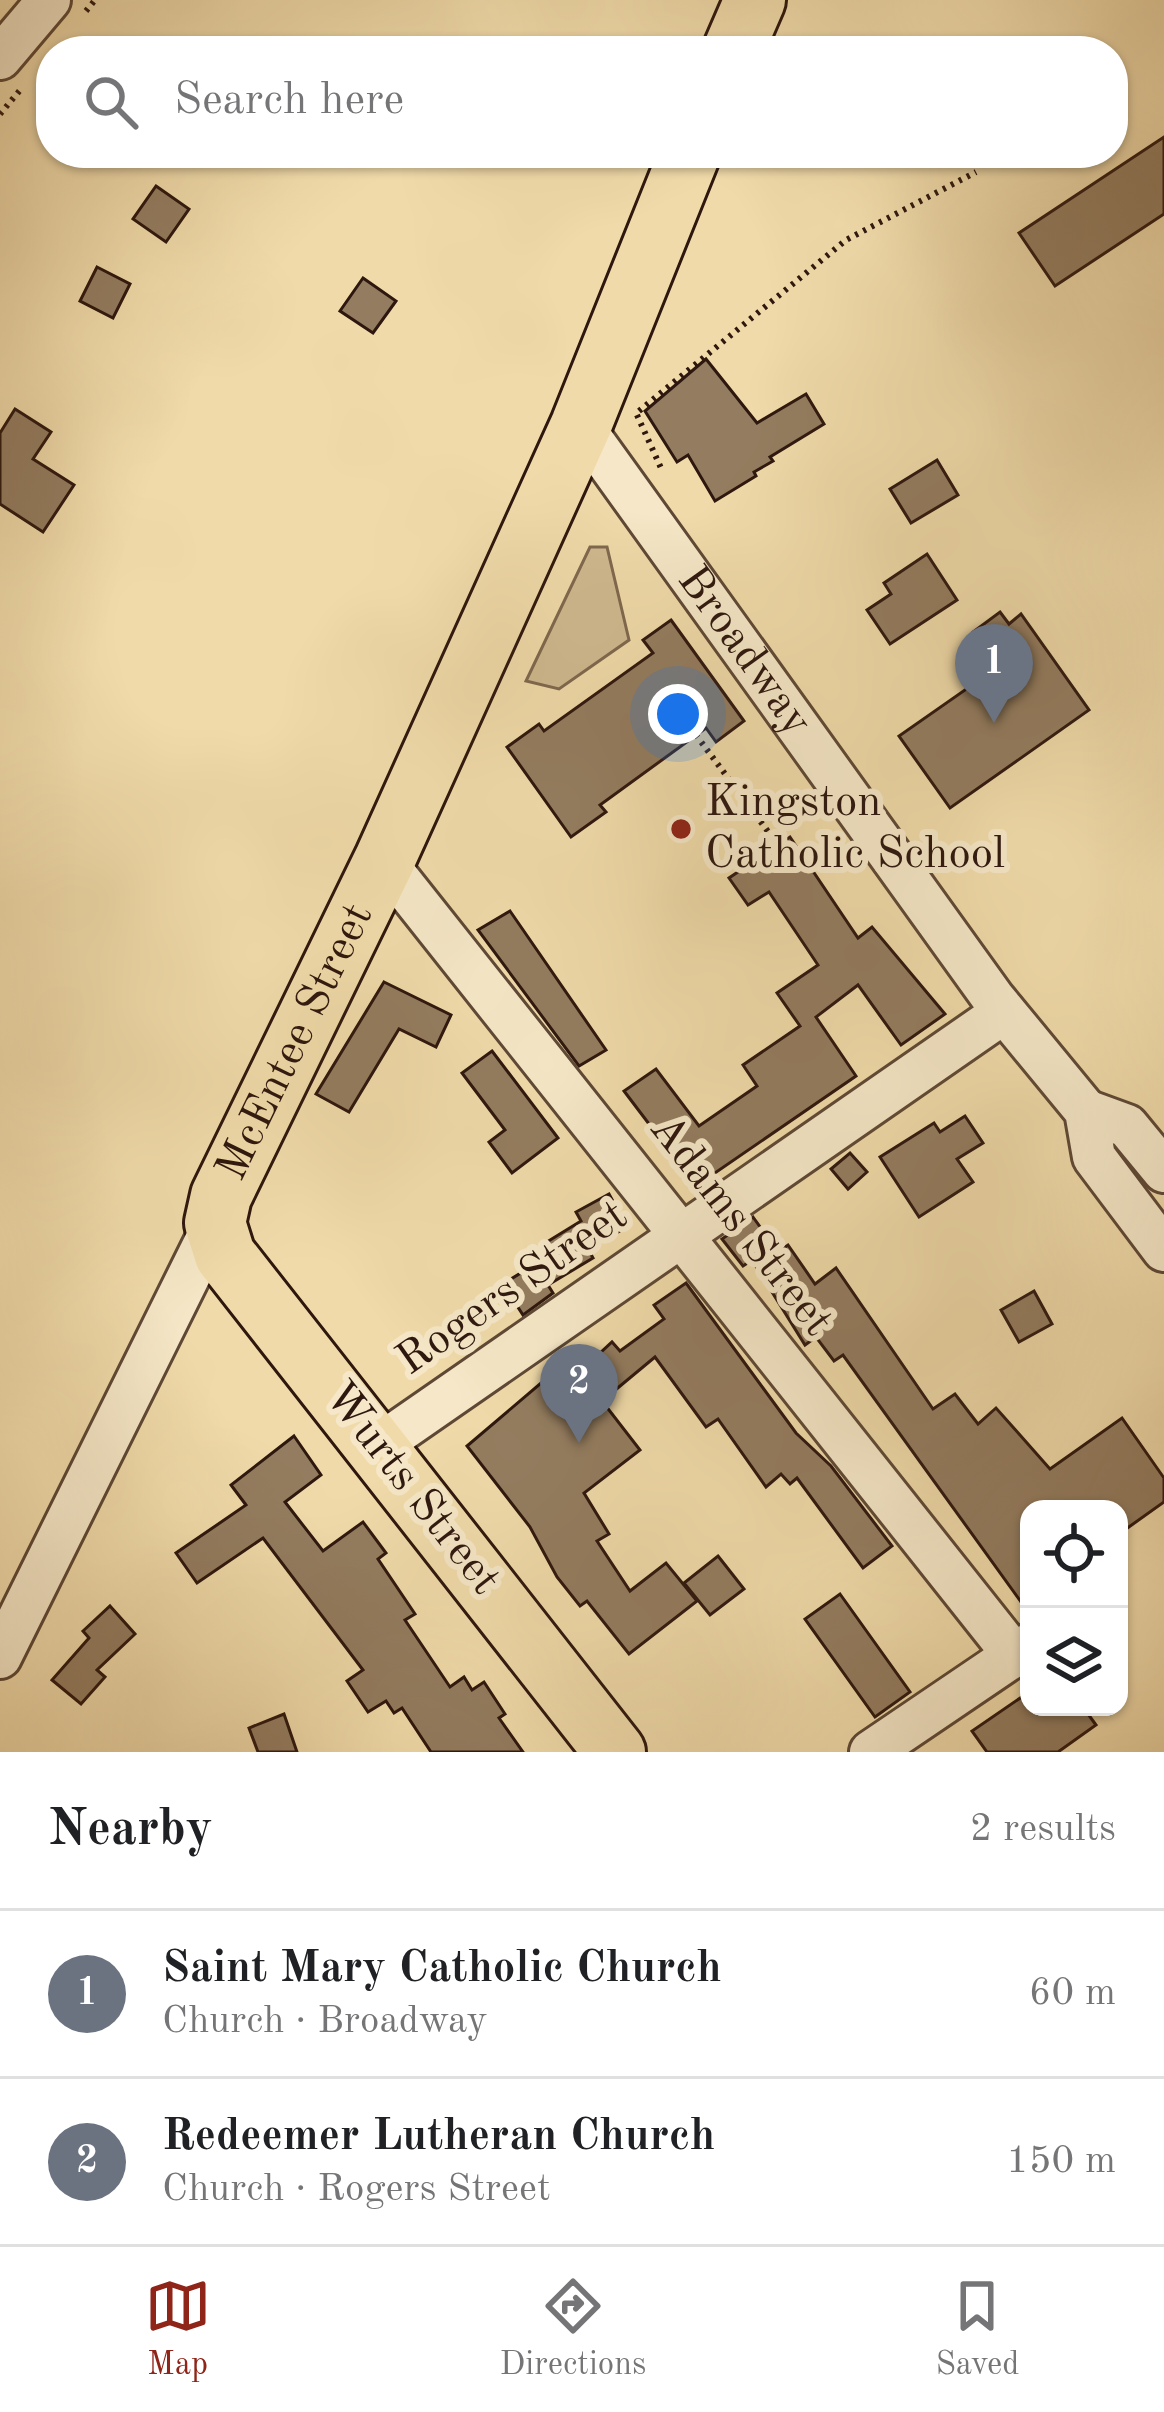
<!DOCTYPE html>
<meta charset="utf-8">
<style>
body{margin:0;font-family:"Old Standard TT",serif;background:#f6f6f6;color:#202124}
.controls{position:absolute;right:36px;bottom:36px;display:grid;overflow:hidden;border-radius:24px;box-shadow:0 3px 9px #0004}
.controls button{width:108px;height:108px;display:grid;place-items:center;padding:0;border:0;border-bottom:3px solid #e0e0e0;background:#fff;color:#202124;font:60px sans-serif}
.you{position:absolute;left:678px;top:714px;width:42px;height:42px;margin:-30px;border:9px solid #fff;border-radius:50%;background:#1a73e8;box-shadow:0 0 0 18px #1a73e833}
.badge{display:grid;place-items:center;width:78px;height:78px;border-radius:50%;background:#8f2418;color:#fff;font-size:39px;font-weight:700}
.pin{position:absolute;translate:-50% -99px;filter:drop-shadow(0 3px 6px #0008)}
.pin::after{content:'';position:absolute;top:63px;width:42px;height:36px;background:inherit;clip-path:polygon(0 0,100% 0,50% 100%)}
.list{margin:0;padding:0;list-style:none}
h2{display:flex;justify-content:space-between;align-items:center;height:156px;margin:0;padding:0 48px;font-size:51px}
h2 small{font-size:39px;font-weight:400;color:#757577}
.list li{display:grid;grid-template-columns:78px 1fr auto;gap:36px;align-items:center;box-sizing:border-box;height:168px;padding:0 48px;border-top:3px solid #e0e0e0}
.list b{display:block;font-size:45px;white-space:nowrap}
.list p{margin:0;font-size:39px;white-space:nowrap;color:#757577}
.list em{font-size:39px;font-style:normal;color:#757577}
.icon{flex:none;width:66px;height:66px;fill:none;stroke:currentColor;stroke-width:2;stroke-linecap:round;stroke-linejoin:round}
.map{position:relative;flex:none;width:1164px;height:1752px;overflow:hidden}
.search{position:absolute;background:#fff;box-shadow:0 3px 9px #0004;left:36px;right:36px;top:36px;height:132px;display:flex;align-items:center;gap:30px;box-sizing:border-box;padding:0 42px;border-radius:48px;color:#757577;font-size:45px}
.sheet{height:492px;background:#fff}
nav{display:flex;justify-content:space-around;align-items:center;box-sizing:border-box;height:168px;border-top:3px solid #e0e0e0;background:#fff;font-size:33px;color:#757577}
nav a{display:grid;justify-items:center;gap:6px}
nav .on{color:#8f2418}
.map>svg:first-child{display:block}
.green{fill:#cfb98f;stroke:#7e684e;stroke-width:3}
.building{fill:#937c5f;stroke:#2e170e;stroke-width:3}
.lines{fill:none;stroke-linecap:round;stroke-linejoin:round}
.minor-casing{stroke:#5e4835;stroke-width:48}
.highway-casing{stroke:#2e170e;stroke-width:66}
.path{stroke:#2e170e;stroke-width:6;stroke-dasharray:3 6;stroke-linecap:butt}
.minor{stroke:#f5e7c7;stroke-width:42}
.highway{stroke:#f0daa9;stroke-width:60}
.poi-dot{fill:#8f2418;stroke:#f5e7c7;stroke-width:4.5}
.labels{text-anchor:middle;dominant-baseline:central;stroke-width:12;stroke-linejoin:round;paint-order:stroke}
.street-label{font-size:45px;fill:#2e170e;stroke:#f5e7c7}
.poi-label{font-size:45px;fill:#2e170e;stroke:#f5e7c7;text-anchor:start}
</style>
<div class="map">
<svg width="1164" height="1752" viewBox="0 0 1164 1752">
<rect width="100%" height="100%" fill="#f0daa9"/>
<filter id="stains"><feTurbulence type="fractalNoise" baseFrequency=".00167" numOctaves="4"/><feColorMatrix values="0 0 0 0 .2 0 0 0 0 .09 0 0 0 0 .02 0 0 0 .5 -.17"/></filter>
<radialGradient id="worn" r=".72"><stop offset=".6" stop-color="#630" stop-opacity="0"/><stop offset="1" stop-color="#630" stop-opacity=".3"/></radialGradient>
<path class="green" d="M590,547H607L629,640L559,689L526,681Z"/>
<g class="building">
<path d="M1164,137V214L1055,286L1019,233Z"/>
<path d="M156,186L189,209L166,242L133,219Z"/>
<path d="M97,267L130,284L113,318L80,301Z"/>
<path d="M363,278L396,301L373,333L340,311Z"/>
<path d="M706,359L757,423L806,394L824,424L770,457L773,461L754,472L756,476L715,501L688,455L677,462L645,411Z"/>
<path d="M15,409L51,432L33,459L74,485L43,532L0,504V433Z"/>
<path d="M937,460L958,495L911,523L890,489Z"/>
<path d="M927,554L957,600L890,644L867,610L891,594L884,583Z"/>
<path d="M1000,612L1009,624L1021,614L1089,710L950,808L899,736L998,667L973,632Z"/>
<path d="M671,620L744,721L716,742L706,728L600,805L606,812L571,837L507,747L539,724L544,731L653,653L643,640Z"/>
<path d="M790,837L858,938L872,927L945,1014L901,1045L858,985L816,1017L856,1076L696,1186L624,1091L656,1069L699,1126L757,1086L743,1065L800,1026L777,993L818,965L769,892L748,905L729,878Z"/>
<path d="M510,911L606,1050L579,1066L478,930Z"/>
<path d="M384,982L451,1015L436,1047L399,1029L349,1112L316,1094Z"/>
<path d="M492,1051L558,1138L512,1173L489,1142L505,1130L462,1073Z"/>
<path d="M965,1116L983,1143L957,1159L973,1182L919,1217L880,1157L934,1123L940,1132Z"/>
<path d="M850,1153L867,1172L848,1189L831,1169Z"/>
<path d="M609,1194L627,1227L588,1249L593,1258L548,1285L553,1293L523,1315L503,1284L548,1256L542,1245L581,1221L576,1212Z"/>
<path d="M753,1217L778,1252L788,1245L815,1284L836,1268L933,1409L955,1394L978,1424L996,1408L1050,1469L1122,1418L1164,1478V1502L1119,1534V1509H1029V1613L843,1355L834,1361L816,1337L805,1345L752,1260L743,1266L722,1239Z"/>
<path d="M686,1283L796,1433L831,1466L892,1546L863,1568L797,1478L790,1484L781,1474L766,1487L718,1419L706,1427L655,1357L602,1401L640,1450L584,1493L609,1534L597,1541L630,1591L666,1563L697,1601L629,1654L587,1601L580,1606L557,1577L530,1527L467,1446L547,1378L558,1392L612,1342L620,1351L664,1319L654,1305Z"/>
<path d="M1034,1291L1052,1324L1019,1342L1001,1310Z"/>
<path d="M294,1436L321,1475L285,1502L323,1551L363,1522L386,1553L378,1559L415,1614L405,1620L450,1687L464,1677L472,1690L484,1682L505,1714L499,1718L523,1752H431L402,1708L394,1713L386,1701L368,1712L347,1681L363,1670L263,1538L197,1583L176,1553L246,1505L231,1485Z"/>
<path d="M718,1556L744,1589L710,1615L684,1583Z"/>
<path d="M840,1594L910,1692L875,1717L805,1619Z"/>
<path d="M110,1606L135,1634L97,1670L105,1677L81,1704L52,1680L89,1638L83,1631Z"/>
<path d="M1029,1692V1707H1083L1096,1725L1058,1752H987L972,1731Z"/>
<path d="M284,1714L297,1752H258L249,1728Z"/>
</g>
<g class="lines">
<g class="minor-casing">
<g id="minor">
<path d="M0,58L49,0"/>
<path id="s1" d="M581,425L993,998L1086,1111L1094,1157L1164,1250"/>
<path d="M384,861L1015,1656"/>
<path d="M1086,1111L1127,1126L1164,1171"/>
<path d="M378,1446L1004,1012"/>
<path d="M0,1657L215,1223"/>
<path d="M871,1752L1029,1645"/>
</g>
</g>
<g class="highway-casing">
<g id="highway">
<path d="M733,51L755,0"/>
<path id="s2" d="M615,1752L225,1255L215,1223L221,1196L384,861L581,425L690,153"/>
</g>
</g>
<g class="path">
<path d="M86,11L95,0"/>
<path d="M0,114L21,89"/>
<path d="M639,411L846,240L976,172"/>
<path d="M637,415L661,468"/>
<path d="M696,735L778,845"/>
</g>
<use href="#minor" class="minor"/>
<use href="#highway" class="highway"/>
</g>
<circle class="poi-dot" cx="681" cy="829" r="12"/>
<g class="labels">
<g class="street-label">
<text stroke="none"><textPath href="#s1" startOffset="279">Broadway</textPath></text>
<text stroke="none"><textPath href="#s2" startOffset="864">McEntee Street</textPath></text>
<text transform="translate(740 1226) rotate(52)">Adams Street</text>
<text transform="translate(513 1289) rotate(-35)">Rogers Street</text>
<text transform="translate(411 1489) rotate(52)">Wurts Street</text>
</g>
<g class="poi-label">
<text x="705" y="803">Kingston<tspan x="705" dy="52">Catholic School</tspan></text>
</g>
</g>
<rect width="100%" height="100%" filter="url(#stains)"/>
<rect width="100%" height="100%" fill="url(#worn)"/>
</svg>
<div class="controls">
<button><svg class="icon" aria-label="locate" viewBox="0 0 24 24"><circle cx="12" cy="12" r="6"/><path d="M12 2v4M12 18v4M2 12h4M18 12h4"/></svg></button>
<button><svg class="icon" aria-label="layers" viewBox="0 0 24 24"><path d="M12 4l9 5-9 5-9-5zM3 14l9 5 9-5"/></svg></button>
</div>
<div class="you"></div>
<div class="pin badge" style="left:994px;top:723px;background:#6b7280">1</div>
<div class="pin badge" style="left:579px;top:1443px;background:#6b7280">2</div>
<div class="search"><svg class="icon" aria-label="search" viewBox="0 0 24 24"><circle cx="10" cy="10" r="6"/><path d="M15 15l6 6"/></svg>Search here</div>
</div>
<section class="sheet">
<h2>Nearby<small>2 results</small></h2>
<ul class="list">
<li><span class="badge" style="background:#6b7280">1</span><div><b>Saint Mary Catholic Church</b><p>Church · Broadway</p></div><em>60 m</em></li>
<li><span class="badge" style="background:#6b7280">2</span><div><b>Redeemer Lutheran Church</b><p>Church · Rogers Street</p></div><em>150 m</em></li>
</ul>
</section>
<nav>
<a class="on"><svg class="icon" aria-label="map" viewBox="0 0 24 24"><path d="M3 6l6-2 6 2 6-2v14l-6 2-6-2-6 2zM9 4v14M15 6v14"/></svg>Map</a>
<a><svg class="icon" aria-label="directions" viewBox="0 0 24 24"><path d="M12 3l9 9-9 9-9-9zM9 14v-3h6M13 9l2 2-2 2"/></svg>Directions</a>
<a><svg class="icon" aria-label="saved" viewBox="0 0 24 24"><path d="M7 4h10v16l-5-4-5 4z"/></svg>Saved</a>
</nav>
